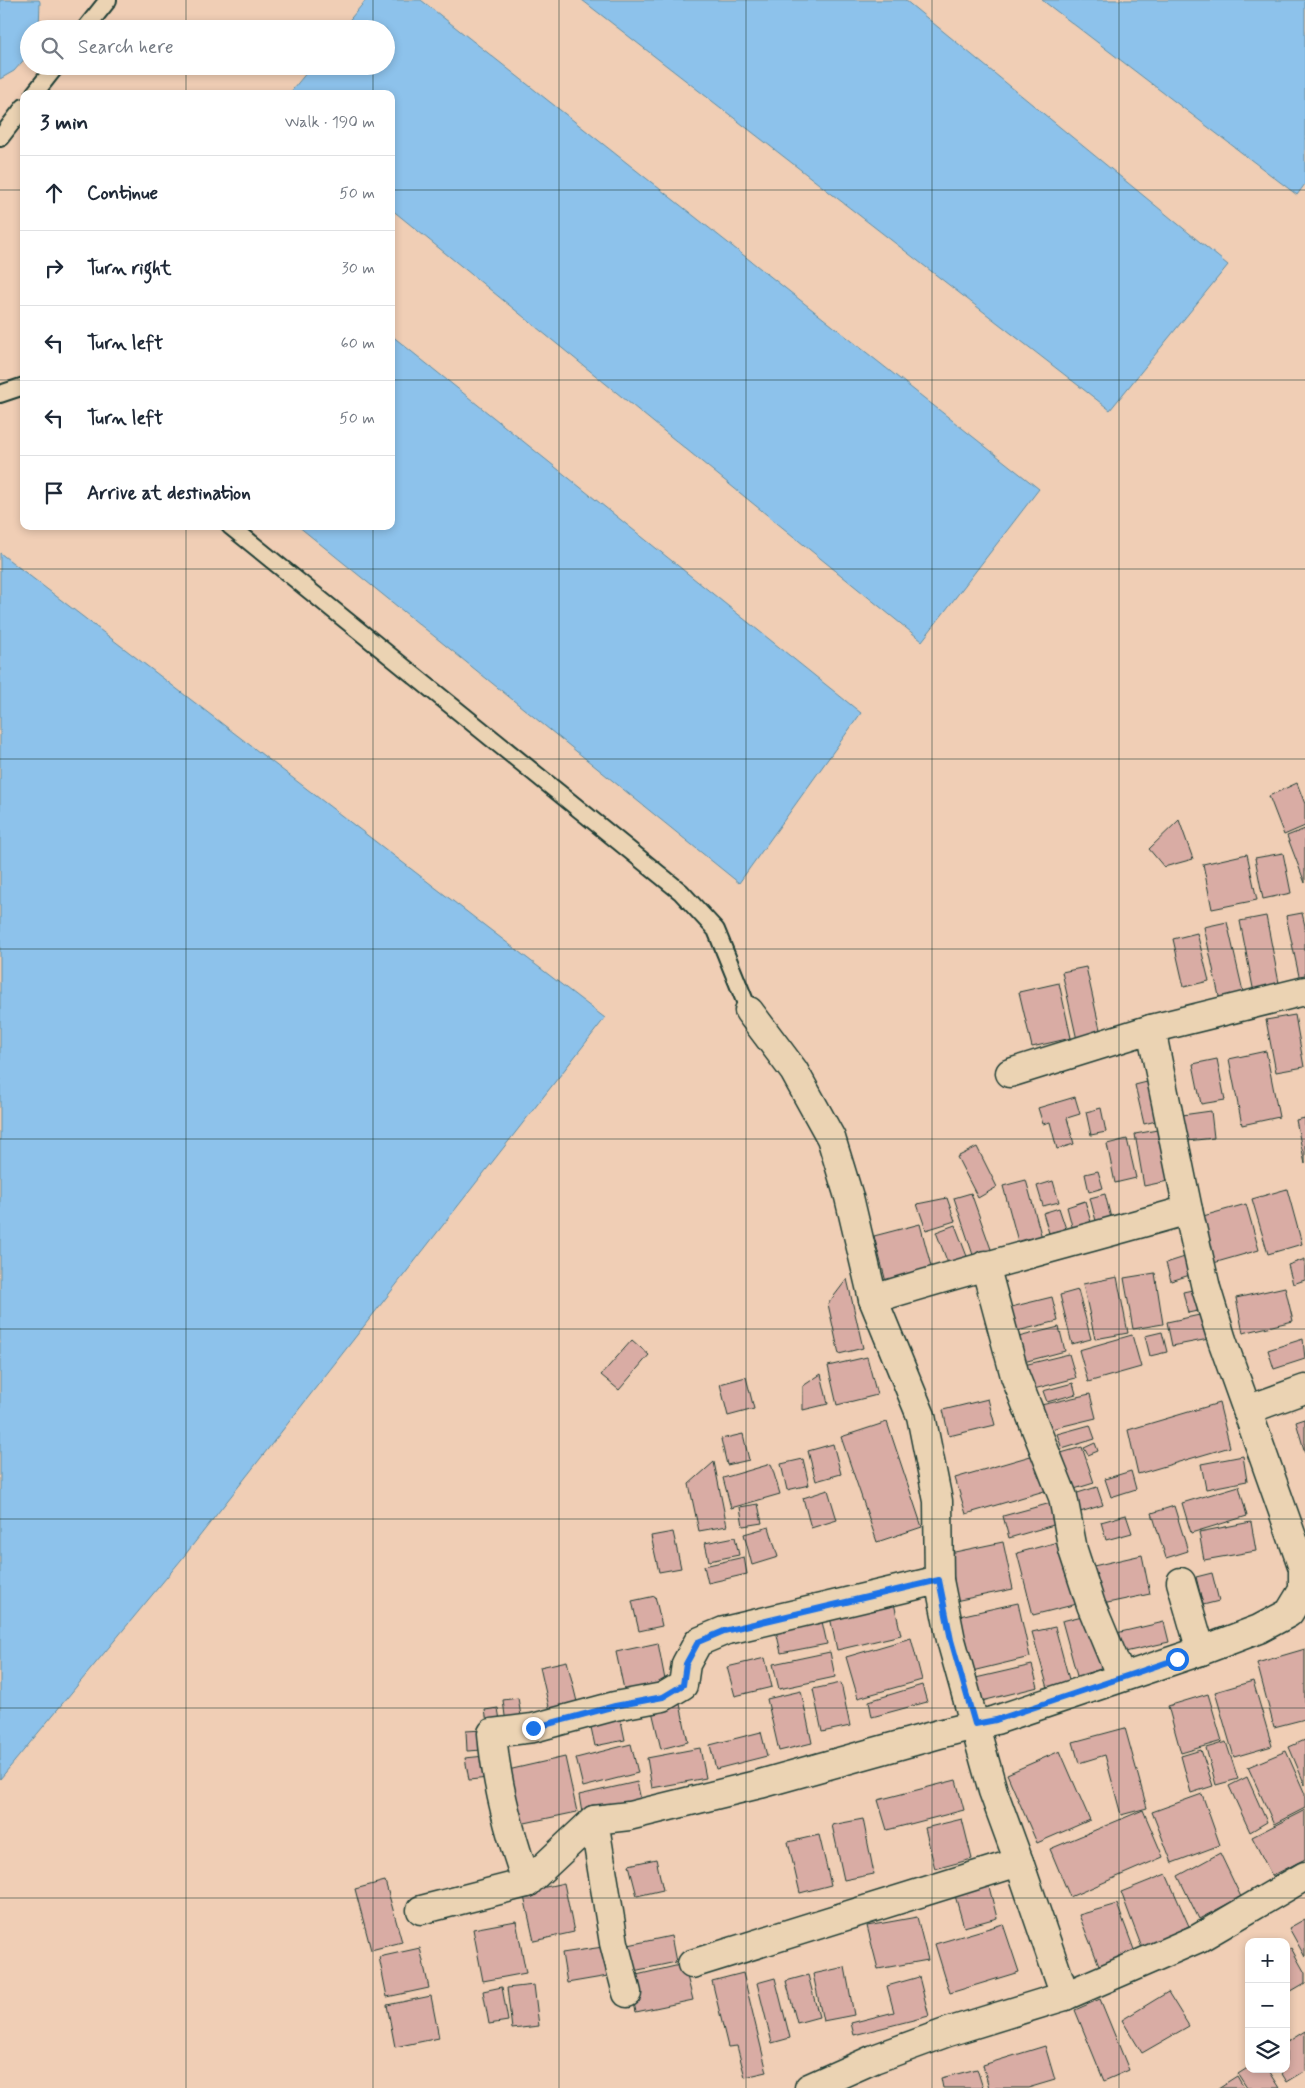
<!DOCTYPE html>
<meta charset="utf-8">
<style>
body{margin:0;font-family:Mynerve,sans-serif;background:#f6f6f7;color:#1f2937}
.controls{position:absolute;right:15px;bottom:15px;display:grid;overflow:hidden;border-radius:10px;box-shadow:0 2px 8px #0003}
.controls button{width:45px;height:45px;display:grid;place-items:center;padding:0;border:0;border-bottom:1px solid #e0e1e3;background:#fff;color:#1f2937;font:25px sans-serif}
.stop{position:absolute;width:15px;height:15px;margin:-11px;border:4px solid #1a73e8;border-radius:50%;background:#fff}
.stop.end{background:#1a73e8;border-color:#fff;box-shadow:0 1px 5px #0008}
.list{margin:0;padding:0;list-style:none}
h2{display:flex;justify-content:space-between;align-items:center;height:65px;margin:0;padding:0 20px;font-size:21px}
h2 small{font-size:16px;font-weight:400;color:#747a83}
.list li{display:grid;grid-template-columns:32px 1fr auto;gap:15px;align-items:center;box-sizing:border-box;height:75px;padding:0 20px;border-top:1px solid #e0e1e3}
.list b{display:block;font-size:19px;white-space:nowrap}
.list em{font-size:16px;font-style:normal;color:#747a83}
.icon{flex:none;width:28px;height:28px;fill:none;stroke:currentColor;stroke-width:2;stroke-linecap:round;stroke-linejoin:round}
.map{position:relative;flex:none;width:1305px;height:2088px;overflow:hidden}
.search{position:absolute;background:#fff;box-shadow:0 2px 8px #0003;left:20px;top:20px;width:375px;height:55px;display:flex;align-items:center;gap:12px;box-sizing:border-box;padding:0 18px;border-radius:28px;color:#747a83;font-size:19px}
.panel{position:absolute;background:#fff;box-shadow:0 2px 8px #0003;left:20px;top:90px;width:375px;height:440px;border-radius:10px}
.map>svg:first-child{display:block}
.water{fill:#8dc2eb;stroke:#618da2}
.building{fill:#d9aca4;stroke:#1f3d34}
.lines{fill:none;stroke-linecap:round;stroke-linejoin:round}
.lane-casing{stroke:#1f3d34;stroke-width:20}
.street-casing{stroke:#1f3d34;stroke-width:31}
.lane{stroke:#ebd3b3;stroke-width:16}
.street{stroke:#ebd3b3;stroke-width:28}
.route{stroke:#1a73e8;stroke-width:6}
.grid{fill:none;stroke:#1f3d34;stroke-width:1;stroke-opacity:0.55}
</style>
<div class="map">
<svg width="1305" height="2088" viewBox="0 0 1305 2088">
<rect width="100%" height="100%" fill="#f0ceb5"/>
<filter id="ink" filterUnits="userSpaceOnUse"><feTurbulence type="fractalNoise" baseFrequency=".02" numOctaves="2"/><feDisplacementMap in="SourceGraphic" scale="10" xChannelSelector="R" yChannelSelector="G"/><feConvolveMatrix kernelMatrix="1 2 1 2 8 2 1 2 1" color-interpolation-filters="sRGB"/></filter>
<g filter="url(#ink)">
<g class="water">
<path d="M0,0H39L40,2L39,29H29V54L14,71L0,79Z"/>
<path d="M366,0H421L1039,489L922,641L391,209V94H289L312,66H386V29H342Z"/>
<path d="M582,0H905L1228,265L1110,410Z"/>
<path d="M1042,0H1305V184L1297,195Z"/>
<path d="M391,335L861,713L739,883L298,526H391Z"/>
<path d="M0,553L605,1018L181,1560L0,1779Z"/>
</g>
<g class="building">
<path d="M1297,783L1305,804V826L1284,835L1269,796Z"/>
<path d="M1179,820L1193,859L1164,867L1149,849Z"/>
<path d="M1305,829V883L1287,836Z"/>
<path d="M1283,853L1291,893L1263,899L1255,858Z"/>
<path d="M1247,854L1257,900L1212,909L1203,864Z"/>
<path d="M1302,913L1305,926V975L1299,976L1286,916Z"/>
<path d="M1266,916L1280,988L1254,993L1240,921Z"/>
<path d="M1227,922L1244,996L1220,1001L1204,927Z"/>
<path d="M1197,933L1209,981L1184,987L1173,939Z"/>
<path d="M1086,967L1101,1034L1077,1040L1062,972Z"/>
<path d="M1059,983L1071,1038L1032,1047L1019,992Z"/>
<path d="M1295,1015L1304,1067L1276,1072L1266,1020Z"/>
<path d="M1266,1051L1279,1117L1242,1125L1229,1059Z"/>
<path d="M1217,1059L1225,1100L1201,1104L1193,1064Z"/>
<path d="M1155,1080L1164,1119L1144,1124L1135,1085Z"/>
<path d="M1075,1097L1080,1114L1067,1118L1074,1144L1057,1149L1050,1122L1043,1124L1038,1108Z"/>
<path d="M1101,1108L1106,1132L1091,1135L1086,1112Z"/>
<path d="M1211,1111L1214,1138L1178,1142L1175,1116Z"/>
<path d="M1305,1118V1164L1296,1120Z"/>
<path d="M1163,1129L1173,1180L1144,1186L1135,1134Z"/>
<path d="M1127,1139L1136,1178L1115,1183L1107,1144Z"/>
<path d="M977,1147L997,1187L978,1198L957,1157Z"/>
<path d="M1098,1171L1103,1188L1089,1192L1085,1174Z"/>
<path d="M1026,1180L1042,1238L1019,1245L1003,1186Z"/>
<path d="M1053,1181L1059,1202L1043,1206L1037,1186Z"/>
<path d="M1287,1189L1302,1244L1268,1254L1252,1199Z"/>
<path d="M971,1193L992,1252L974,1258L954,1198Z"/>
<path d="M1105,1194L1111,1218L1096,1221L1090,1198Z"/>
<path d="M947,1198L955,1221L926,1230L917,1204Z"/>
<path d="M1085,1201L1092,1226L1073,1230L1067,1207Z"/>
<path d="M1246,1204L1259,1250L1210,1264L1196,1218Z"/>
<path d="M1059,1208L1066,1229L1049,1233L1043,1213Z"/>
<path d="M920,1224L932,1270L886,1282L874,1236Z"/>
<path d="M955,1225L968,1259L949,1266L936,1232Z"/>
<path d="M1191,1255L1196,1273L1171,1281L1166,1263Z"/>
<path d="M1305,1259V1280L1293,1284L1288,1265Z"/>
<path d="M1155,1273L1163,1324L1133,1329L1124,1278Z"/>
<path d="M1117,1277L1128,1333L1095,1339L1083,1284Z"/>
<path d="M847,1279L863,1348L839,1354L828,1304Z"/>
<path d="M1285,1287L1293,1321L1243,1333L1236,1298Z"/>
<path d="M1202,1288L1207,1309L1188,1313L1183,1292Z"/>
<path d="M1078,1290L1091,1339L1072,1344L1060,1295Z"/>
<path d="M1052,1297L1058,1321L1009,1333L1003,1309Z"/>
<path d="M1209,1313L1214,1338L1172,1346L1167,1322Z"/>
<path d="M1059,1327L1065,1351L1016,1364L1010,1339Z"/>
<path d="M1162,1332L1167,1352L1150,1356L1145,1336Z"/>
<path d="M1132,1335L1141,1367L1088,1382L1079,1350Z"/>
<path d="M1303,1339L1305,1359L1274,1369L1268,1350Z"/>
<path d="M632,1340L649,1355L619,1390L601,1375Z"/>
<path d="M1069,1354L1076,1378L1026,1391L1020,1366Z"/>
<path d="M867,1357L877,1395L837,1405L828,1366Z"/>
<path d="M821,1374L828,1404L803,1410V1386Z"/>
<path d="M746,1377L754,1409L728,1416L720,1384Z"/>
<path d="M1073,1383L1076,1394L1047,1402L1043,1391Z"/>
<path d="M1090,1394L1096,1418L1047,1430L1041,1405Z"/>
<path d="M988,1399L995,1425L949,1436L943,1410Z"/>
<path d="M1219,1403L1230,1447L1138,1474L1128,1430Z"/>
<path d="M1305,1419V1453L1296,1422Z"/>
<path d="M887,1422L922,1527L877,1542L841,1437Z"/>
<path d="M1090,1425L1095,1439L1062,1449L1057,1434Z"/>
<path d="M743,1434L749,1460L727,1465L721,1439Z"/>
<path d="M1095,1443L1098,1451L1088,1455L1084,1448Z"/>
<path d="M833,1444L841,1474L816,1481L808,1451Z"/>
<path d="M1082,1447L1094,1483L1071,1490L1061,1453Z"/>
<path d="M1041,1453L1051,1489L966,1514L955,1478Z"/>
<path d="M1243,1456L1247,1481L1206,1489L1201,1464Z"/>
<path d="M803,1459L809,1485L787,1490L781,1464Z"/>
<path d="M714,1462L727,1526L699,1531L689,1484Z"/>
<path d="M771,1464L780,1494L731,1508L723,1478Z"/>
<path d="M1131,1471L1136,1489L1111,1497L1105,1479Z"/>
<path d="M1239,1486L1247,1516L1191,1533L1182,1503Z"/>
<path d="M1097,1487L1103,1505L1077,1513L1071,1495Z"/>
<path d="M828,1490L837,1520L811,1528L803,1498Z"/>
<path d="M1051,1503L1057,1524L1009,1538L1003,1516Z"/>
<path d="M758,1504L762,1523L743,1526L740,1507Z"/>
<path d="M1174,1506L1188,1551L1166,1558L1152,1513Z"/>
<path d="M1126,1515L1132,1533L1106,1540L1101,1522Z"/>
<path d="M1251,1522L1256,1551L1204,1560L1199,1532Z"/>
<path d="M769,1527L778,1557L752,1565L744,1534Z"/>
<path d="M673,1532L681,1568L659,1572L651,1536Z"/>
<path d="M735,1537L739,1555L709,1561L705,1543Z"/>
<path d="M1065,1540L1081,1603L1033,1615L1017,1553Z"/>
<path d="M1003,1542L1013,1589L955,1601L945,1554Z"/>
<path d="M1142,1555L1150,1594L1098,1605L1089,1567Z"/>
<path d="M744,1557L747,1574L708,1583L704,1566Z"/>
<path d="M1212,1573L1219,1601L1203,1605L1196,1577Z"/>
<path d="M655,1596L662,1626L639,1631L632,1601Z"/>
<path d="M894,1603L901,1635L837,1650L830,1617Z"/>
<path d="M1018,1603L1030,1657L968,1672L955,1617Z"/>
<path d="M1090,1614L1105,1668L1077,1676L1062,1621Z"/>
<path d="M821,1617L827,1644L781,1653L775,1626Z"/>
<path d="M1164,1622L1169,1642L1116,1654L1112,1634Z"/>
<path d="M1055,1627L1070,1683L1048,1688L1032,1632Z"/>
<path d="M911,1638L922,1680L858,1698L846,1657Z"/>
<path d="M658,1643L666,1685L625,1694L616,1652Z"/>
<path d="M1305,1649V1719L1274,1727L1257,1663Z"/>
<path d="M830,1652L835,1677L779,1689L773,1664Z"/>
<path d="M765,1658L772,1687L735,1696L727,1667Z"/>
<path d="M567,1661L579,1710L551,1716L540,1667Z"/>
<path d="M1032,1665L1038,1687L974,1703L967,1680Z"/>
<path d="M1253,1681L1272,1746L1234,1757L1215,1692Z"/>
<path d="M841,1683L850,1726L822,1732L813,1689Z"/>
<path d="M922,1685L927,1702L872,1717L869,1701Z"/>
<path d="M801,1691L812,1743L779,1751L767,1699Z"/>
<path d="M1208,1694L1222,1741L1181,1753L1168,1706Z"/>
<path d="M518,1698L522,1722L506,1724L503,1700Z"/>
<path d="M680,1704L688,1742L661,1749L652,1711Z"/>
<path d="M498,1708L501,1727L488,1729L485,1710Z"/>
<path d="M619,1711L625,1740L595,1746L589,1718Z"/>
<path d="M1125,1728L1147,1808L1121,1815L1105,1755L1079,1763L1073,1742Z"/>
<path d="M483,1730V1750L467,1751L466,1731Z"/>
<path d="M761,1732L767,1756L716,1769L710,1745Z"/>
<path d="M1305,1740V1785L1289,1747Z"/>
<path d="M1226,1742L1238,1779L1216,1785L1206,1748Z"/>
<path d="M631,1744L638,1773L583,1787L576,1758Z"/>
<path d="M700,1748L706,1778L652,1788L647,1758Z"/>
<path d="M1201,1750L1213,1786L1191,1793L1181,1756Z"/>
<path d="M1060,1751L1090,1820L1037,1843L1007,1774Z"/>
<path d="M1286,1751L1305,1794V1808L1274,1824L1248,1767Z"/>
<path d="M485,1756L488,1778L469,1780L465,1758Z"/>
<path d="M565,1757L577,1812L520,1824L508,1770Z"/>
<path d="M1247,1777L1267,1822L1250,1832L1229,1786Z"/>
<path d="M956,1780L964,1810L887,1830L878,1800Z"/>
<path d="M637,1782L641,1800L582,1813L579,1795Z"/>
<path d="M1202,1794L1220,1845L1172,1863L1152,1812Z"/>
<path d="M1143,1810L1163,1857L1070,1897L1050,1849Z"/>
<path d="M1305,1810V1859L1272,1876L1252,1837Z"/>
<path d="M863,1819L874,1874L844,1880L832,1825Z"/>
<path d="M962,1819L972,1859L935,1869L925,1828Z"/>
<path d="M819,1835L831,1885L800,1893L788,1842Z"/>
<path d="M1220,1853L1241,1897L1199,1919L1178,1876Z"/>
<path d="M656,1859L663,1890L637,1896L629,1865Z"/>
<path d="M1166,1874L1189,1926L1142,1948L1121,1892Z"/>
<path d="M385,1881L402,1942L371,1950L355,1889Z"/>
<path d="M564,1883L574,1932L534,1941L523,1892Z"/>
<path d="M988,1883L997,1918L964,1927L954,1892Z"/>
<path d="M1117,1904L1136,1955L1099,1965L1079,1915Z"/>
<path d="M917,1917L928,1960L878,1969L867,1926Z"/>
<path d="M1305,1919V1957L1289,1928Z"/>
<path d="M516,1921L526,1973L483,1981L473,1929Z"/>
<path d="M1003,1924L1019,1972L950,1993L935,1944Z"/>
<path d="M671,1936L676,1962L624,1973L619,1947Z"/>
<path d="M603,1947L608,1976L567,1983L562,1953Z"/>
<path d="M420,1948L429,1988L387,1997L379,1957Z"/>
<path d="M1291,1948L1305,1973V1983L1286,1994V1951Z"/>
<path d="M684,1964L693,2000L636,2012L628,1977Z"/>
<path d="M845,1967L854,2015L823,2021L813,1974Z"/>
<path d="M743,1973L767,2072L745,2077L737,2046L728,2047L712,1981Z"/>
<path d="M808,1975L819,2017L797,2023L786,1981Z"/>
<path d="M919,1977L929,2016L854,2035L851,2023L894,2012L887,1986Z"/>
<path d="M775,1978L790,2038L772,2043L757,1983Z"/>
<path d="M534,1985L539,2026L512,2029L507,1988Z"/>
<path d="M502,1987L508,2021L489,2024L483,1991Z"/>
<path d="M1168,1992L1189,2026L1142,2053L1122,2020Z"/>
<path d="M431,1996L439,2038L395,2047L387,2005Z"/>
<path d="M1100,1999L1129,2070L1104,2081L1075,2010Z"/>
<path d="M1305,2031V2071L1287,2082L1279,2069H1286V2043Z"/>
<path d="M1045,2046L1055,2080L1028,2088H989L983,2065Z"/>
<path d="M1249,2067V2069H1268L1280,2088H1247L1238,2074Z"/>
<path d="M977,2069L983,2088H943L941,2078Z"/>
<path d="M1237,2076L1244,2088H1218Z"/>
</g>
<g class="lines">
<g class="lane-casing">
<g id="lane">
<path d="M85,29L108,0"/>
<path d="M34,94L56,66"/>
<path d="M0,138L24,107"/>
<path d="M0,394L24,386"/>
<path d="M230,526L681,892L716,930L749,1011"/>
</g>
</g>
<g class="street-casing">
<g id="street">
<path d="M749,1011L794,1071L831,1138L849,1197L873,1299L921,1416L938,1501L939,1580L951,1640L993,1791L1019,1862L1065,1996L948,2032L874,2059L809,2088"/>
<path d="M1010,1073L1151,1029L1305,991"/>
<path d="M1188,1210L1206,1288L1222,1340L1247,1410"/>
<path d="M985,1265L1015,1376L1063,1497L1073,1550L1091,1605L1121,1677"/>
<path d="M873,1299C977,1267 1083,1240 1188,1210L1151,1029"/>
<path d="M1181,1582L1201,1651"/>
<path d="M527,1883L594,1820"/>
<path d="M421,1910L527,1883C510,1835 496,1785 492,1733L533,1728L615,1706L663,1697L683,1685L686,1664L698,1642L724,1631L939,1580"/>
<path d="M692,1964L1019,1862"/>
<path d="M627,1993L614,1943L594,1820L629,1816L760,1784L943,1733L996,1720L1201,1651L1259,1629L1289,1613L1303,1590V1568L1247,1410L1305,1389"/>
<path d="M1065,1996L1199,1938L1305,1876"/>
</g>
</g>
<use href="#lane" class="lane"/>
<use href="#street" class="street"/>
</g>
</g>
<g class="lines" filter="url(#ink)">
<path class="route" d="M533,1728L615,1706L663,1697L683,1685L686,1664L698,1642L724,1631L939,1580L951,1640L975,1724L996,1720L1177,1659"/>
</g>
<path class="grid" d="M186,0V29M373,0V29M559,0V2088M746,0V2088M932,0V2088M1119,0V2088M186,66V94M373,66V94M0,190H24M391,190H1305M0,380H24M391,380H1305M186,526V2088M373,526V2088M0,569H1305M0,759H1305M0,949H1305M0,1139H1305M0,1329H1305M0,1519H1305M0,1708H1305M0,1898H1305"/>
</svg>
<div class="controls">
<button>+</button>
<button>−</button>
<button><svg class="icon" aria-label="layers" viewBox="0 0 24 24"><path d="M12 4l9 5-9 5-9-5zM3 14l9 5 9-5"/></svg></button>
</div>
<div class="stop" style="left:1177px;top:1659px"></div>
<div class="stop end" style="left:533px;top:1728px"></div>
<div class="search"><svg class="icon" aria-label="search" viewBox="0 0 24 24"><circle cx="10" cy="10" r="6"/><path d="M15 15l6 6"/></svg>Search here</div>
<section class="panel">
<h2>3 min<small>Walk · 190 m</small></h2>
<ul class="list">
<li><svg class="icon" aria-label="ahead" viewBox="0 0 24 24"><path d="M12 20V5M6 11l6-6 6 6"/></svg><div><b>Continue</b></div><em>50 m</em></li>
<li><svg class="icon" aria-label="right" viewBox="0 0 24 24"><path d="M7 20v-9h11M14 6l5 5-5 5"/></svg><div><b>Turn right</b></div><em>30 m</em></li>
<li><svg class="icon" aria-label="left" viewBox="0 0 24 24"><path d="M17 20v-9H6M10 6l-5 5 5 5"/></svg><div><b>Turn left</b></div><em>60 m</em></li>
<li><svg class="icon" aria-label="left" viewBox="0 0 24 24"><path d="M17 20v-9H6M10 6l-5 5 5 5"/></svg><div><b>Turn left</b></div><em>50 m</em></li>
<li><svg class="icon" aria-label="arrive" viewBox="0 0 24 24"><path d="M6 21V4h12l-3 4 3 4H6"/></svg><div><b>Arrive at destination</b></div></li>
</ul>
</section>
</div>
